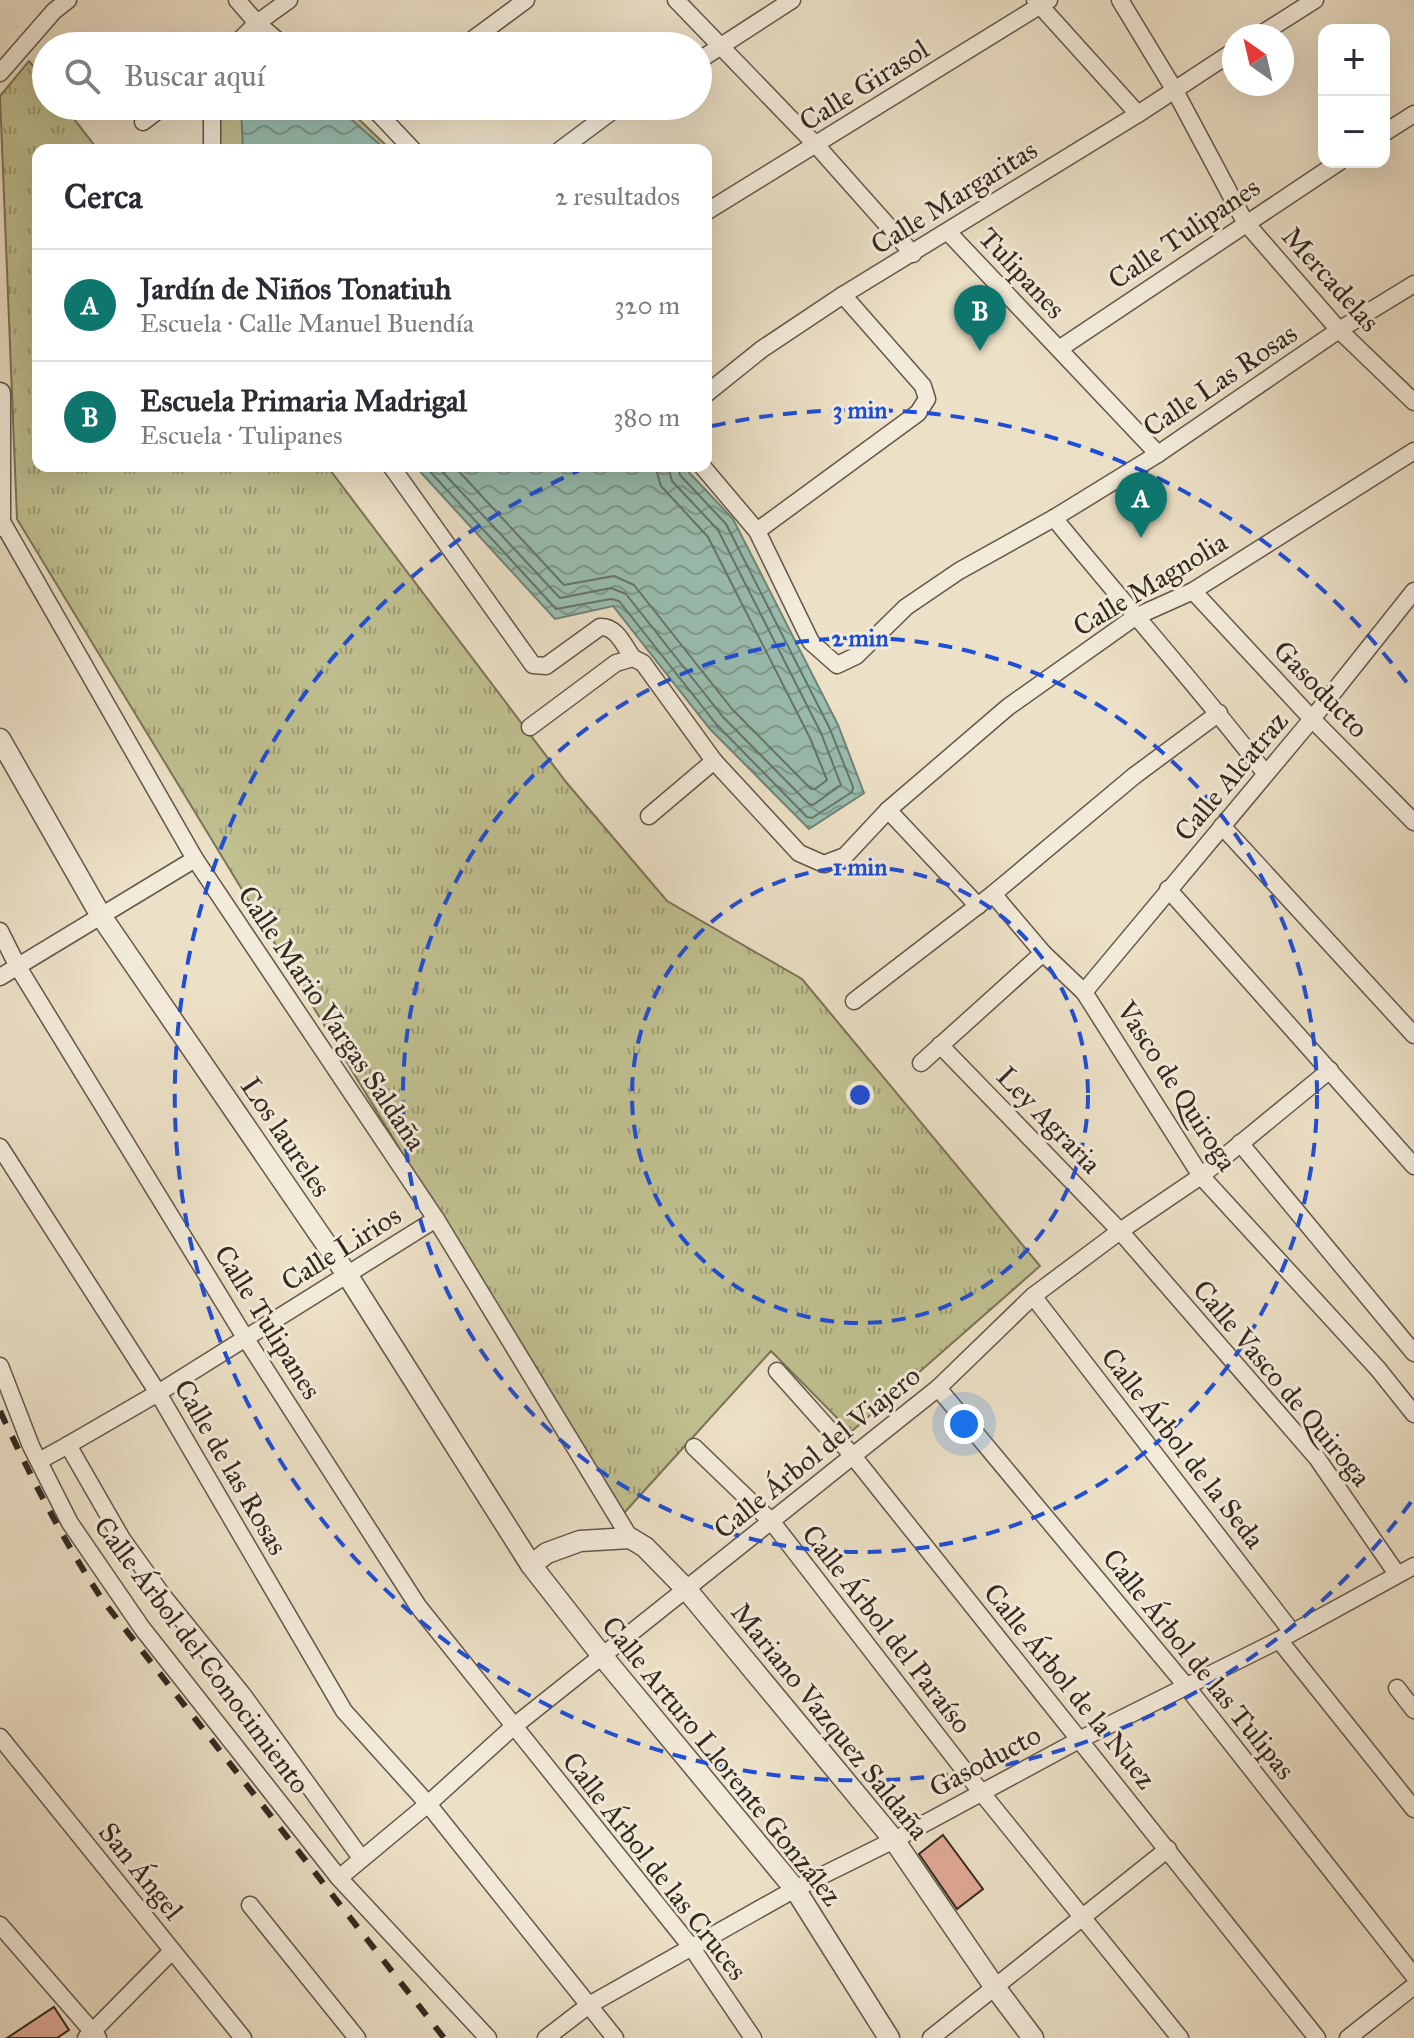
<!DOCTYPE html>
<html lang="es">
<meta charset="utf-8">
<style>
body{margin:0;font-family:"IM FELL Great Primer",serif;background:#f2f2f3;color:#2b2b33}
.controls{position:absolute;right:24px;top:24px;display:grid;overflow:hidden;border-radius:16px;box-shadow:0 8px 32px #0002}
.controls button{width:72px;height:72px;display:grid;place-items:center;padding:0;border:0;border-bottom:2px solid #e1e1e2;background:#fff;color:#2b2b33;font:40px sans-serif}
.compass{position:absolute;left:1222px;top:24px;width:72px;height:72px;border-radius:50%;background:#fff;box-shadow:0 8px 32px #0002;rotate:326deg}
.you{position:absolute;left:964px;top:1424px;width:28px;height:28px;margin:-20px;border:6px solid #fff;border-radius:50%;background:#1a73e8;box-shadow:0 0 0 12px #1a73e833}
.badge{display:grid;place-items:center;width:52px;height:52px;border-radius:50%;background:#0f766e;color:#fff;font-size:26px;font-weight:700}
.pin{position:absolute;translate:-50% -66px;filter:drop-shadow(0 2px 4px #0008)}
.pin::after{content:'';position:absolute;top:42px;width:28px;height:24px;background:inherit;clip-path:polygon(0 0,100% 0,50% 100%)}
.list{margin:0;padding:0;list-style:none}
h2{display:flex;justify-content:space-between;align-items:center;height:104px;margin:0;padding:0 32px;font-size:34px}
h2 small{font-size:26px;font-weight:400;color:#7c7c81}
.list li{display:grid;grid-template-columns:52px 1fr auto;gap:24px;align-items:center;box-sizing:border-box;height:112px;padding:0 32px;border-top:2px solid #e1e1e2}
.list b{display:block;font-size:30px;white-space:nowrap}
.list p{margin:0;font-size:26px;white-space:nowrap;color:#7c7c81}
.list em{font-size:26px;font-style:normal;color:#7c7c81}
.icon{flex:none;width:44px;height:44px;fill:none;stroke:currentColor;stroke-width:2;stroke-linecap:round;stroke-linejoin:round}
.map{position:relative;flex:none;width:1414px;height:2038px;overflow:hidden}
.search{position:absolute;background:#fff;box-shadow:0 8px 32px #0002;left:32px;top:32px;width:680px;height:88px;display:flex;align-items:center;gap:20px;box-sizing:border-box;padding:0 28px;border-radius:44px;color:#7c7c81;font-size:30px}
.panel{position:absolute;background:#fff;box-shadow:0 8px 32px #0002;left:32px;top:144px;width:680px;height:328px;border-radius:16px}
.map>svg:first-child{display:block}
.grass{fill:url(#grass-tufts);stroke:#7a7458;stroke-width:2}
.water{fill:url(#water-waves);stroke:#718277;stroke-width:2}
.lines{fill:none;stroke-linecap:round;stroke-linejoin:round}
.shore{stroke:#667468;stroke-width:2}
.building{fill:#e1aa96;stroke:#342921;stroke-width:2}
.minor-casing{stroke:#62574a;stroke-width:19}
.tertiary-casing{stroke:#62574a;stroke-width:23}
.minor{stroke:#f3ebda;stroke-width:16}
.tertiary{stroke:#f3ebda;stroke-width:20}
.rail{stroke:#342921;stroke-width:6;stroke-dasharray:14 14;stroke-linecap:butt}
.ring{fill:none;stroke:#1d4ed8;stroke-width:4;stroke-dasharray:14 10}
.labels{text-anchor:middle;dominant-baseline:central;stroke-width:6;stroke-linejoin:round;paint-order:stroke}
.street-label{font-size:28px;fill:#342921;stroke:#f3ebda}
.centre{fill:#1d4ed8;stroke:#f3ebda;stroke-width:4}
.ring-label{font-size:24px;text-anchor:middle;font-weight:bold;fill:#1d4ed8;stroke:#f3ebda;stroke-width:6;stroke-linejoin:round;paint-order:stroke}
</style>
<div class="map">
<svg width="1414" height="2038" viewBox="0 0 1414 2038">
<defs>
<pattern id="grass-tufts" width="24" height="20" patternUnits="userSpaceOnUse" patternTransform="scale(2)"><rect width="24" height="20" fill="#c0c090"/><path d="M3 7l-1-3M5 7V3M7 7l1-3M15 17l-1-3M17 17v-4M19 17l1-3" fill="none" stroke="#9d9c75"/></pattern>
<pattern id="water-waves" width="16" height="10" patternUnits="userSpaceOnUse" patternTransform="scale(2)"><rect width="16" height="10" fill="#99beb0"/><path d="M0 5q4-4 8 0t8 0" fill="none" stroke="#7e9a8f"/></pattern>
</defs>
<rect width="100%" height="100%" fill="#ece0c6"/>
<filter id="stains"><feTurbulence type="fractalNoise" baseFrequency=".0025" numOctaves="4"/><feColorMatrix values="0 0 0 0 .2 0 0 0 0 .09 0 0 0 0 .02 0 0 0 .5 -.17"/></filter>
<radialGradient id="worn" r=".72"><stop offset=".6" stop-color="#630" stop-opacity="0"/><stop offset="1" stop-color="#630" stop-opacity=".3"/></radialGradient>
<g class="grass">
<path d="M29,61L46,82V106H64L98,150H38V466H327L566,782L667,901L802,979L1040,1266L851,1432L771,1351L624,1513L436,1209L17,519L0,96Z"/>
<path d="M213,106H345L391,150H216Z"/>
</g>
<g class="water">
<path d="M241,106H336L386,150H243Z"/>
<path d="M415,466H683L733,519L838,725L864,793L809,829L710,729L613,606L555,619Z"/>
</g>
<g class="lines">
<g class="shore">
<path d="M425,466L556,609L611,599L619,601L716,724L807,817L812,818L852,792L853,787L830,729L726,524L680,475L678,466"/>
<path d="M437,466L560,598L611,588L626,594L723,717L809,804L813,805L841,785L821,733L718,530L672,481L668,466"/>
<path d="M454,466L564,585L614,576L634,585L732,709L811,789H815L827,780L810,738L708,537L661,486L655,466"/>
</g>
</g>
<g class="building">
<path d="M943,1835L983,1889L957,1909L919,1854Z"/>
<path d="M54,2007L69,2030L57,2038H7Z"/>
</g>
<g class="lines">
<g class="minor-casing">
<g id="minor">
<path d="M237,0L257,23L284,46"/>
<path d="M676,0L817,146L913,254"/>
<path d="M1035,0L1138,114"/>
<path d="M1120,0L1174,89L1245,222L1339,330L1414,402"/>
<path d="M1258,36L1315,0"/>
<path d="M234,46L257,23L289,0"/>
<path d="M464,46L526,0"/>
<path d="M698,61L792,0"/>
<path d="M0,73L54,11L68,0"/>
<path d="M212,106V150"/>
<path d="M368,106L379,114L413,150"/>
<path d="M143,122L164,106"/>
<path d="M1384,133L1414,114"/>
<path d="M560,150L619,106"/>
<path d="M706,212L1049,0"/>
<path d="M948,232L1158,454"/>
<path d="M1059,349L1339,162"/>
<path d="M706,394L762,349L843,295L1138,114L1234,51"/>
<path d="M391,466L533,665L546,666L600,627C617,626 624,646 633,658"/>
<path d="M702,466L757,531L811,642L837,665L856,656L906,607L959,571L1054,518L1158,454L1339,330L1414,284"/>
<path d="M1054,518C1124,604 1198,686 1265,773"/>
<path d="M1,520L195,859L436,1219L630,1538"/>
<path d="M757,531L918,413L927,399L923,386L843,295"/>
<path d="M1193,591L1312,719L1414,822"/>
<path d="M530,727L616,663L633,658L643,663L714,761L799,853L824,864L845,856L888,810L1008,707L1135,617L1193,591L1414,451"/>
<path d="M888,810L978,906"/>
<path d="M649,816L714,761"/>
<path d="M1222,826L1414,1035"/>
<path d="M1168,889L1414,1166"/>
<path d="M993,894L1043,953L1084,992L1201,1176L1378,1369L1414,1414"/>
<path d="M0,931L18,967L246,1339L418,1606L692,1948L753,2038"/>
<path d="M0,977L195,859"/>
<path d="M1084,992L1312,719L1414,591"/>
<path d="M854,1001L993,894L1134,776L1219,713"/>
<path d="M940,1045L1120,1231L1317,1458L1397,1574"/>
<path d="M921,1063L1043,953"/>
<path d="M1240,1143L1414,1353"/>
<path d="M0,1147L158,1393L344,1711L428,1804L615,2038"/>
<path d="M1033,1296L1292,1632"/>
<path d="M0,1366L31,1446L70,1523L142,1628L339,1878L488,2038"/>
<path d="M777,1371L853,1456L1317,2038"/>
<path d="M938,1388L1187,1687L1414,1976"/>
<path d="M68,1445L158,1393L436,1219"/>
<path d="M694,1447L772,1522L981,1792L1180,2038"/>
<path d="M39,1461L68,1445L122,1539L163,1596L243,1695L361,1858"/>
<path d="M1279,1640L1414,1809"/>
<path d="M1397,1688L1414,1710"/>
<path d="M0,1737L243,2038"/>
<path d="M339,1878L428,1804L513,1727L938,1388L1033,1296L1120,1231L1201,1176L1330,1070"/>
<path d="M250,1905L357,2038"/>
<path d="M0,1925L98,2038"/>
<path d="M86,2038L172,1951"/>
<path d="M546,2038L589,2005L795,1889L894,1840L1079,1740L1279,1640L1414,1566"/>
<path d="M931,2038L1168,1849"/>
<path d="M1348,2038L1414,1986"/>
</g>
</g>
<g class="tertiary-casing">
<g id="tertiary">
<path d="M0,393V526"/>
<path d="M0,739L101,916L348,1276L531,1565L603,1657L795,1889L889,2038"/>
<path d="M531,1565L547,1553L580,1541L630,1538L645,1547L687,1590L894,1840L994,1986L1033,2038"/>
</g>
</g>
<use href="#minor" class="minor"/>
<use href="#tertiary" class="tertiary"/>
<path class="rail" d="M0,1411C31,1477 63,1541 104,1602L444,2038"/>
</g>
<g class="ring">
<circle cx="860" cy="1095" r="228"/>
<circle cx="860" cy="1095" r="457"/>
<path d="M1411 1502A685 685 0 1 1 587 467M712 426A685 685 0 0 1 1411 688"/>
</g>
<g class="labels">
<g class="street-label">
<text transform="translate(864 85) rotate(-32)">Calle Girasol</text>
<text transform="translate(954 197) rotate(-32)">Calle Margaritas</text>
<text transform="translate(1184 233) rotate(-34)">Calle Tulipanes</text>
<text transform="translate(1022 273) rotate(47)">Tulipanes</text>
<text transform="translate(1331 279) rotate(48)">Mercadelas</text>
<text transform="translate(1220 380) rotate(-34)">Calle Las Rosas</text>
<text transform="translate(1150 584) rotate(-31)">Calle Magnolia</text>
<text transform="translate(1321 689) rotate(46)">Gasoducto</text>
<text transform="translate(1231 776) rotate(-50)">Calle Alcatraz</text>
<text transform="translate(332 1018) rotate(56)">Calle Mario Vargas Saldaña</text>
<text transform="translate(1177 1086) rotate(57)">Vasco de Quiroga</text>
<text transform="translate(1049 1120) rotate(46)">Ley Agraria</text>
<text transform="translate(286 1137) rotate(56)">Los laureles</text>
<text transform="translate(341 1248) rotate(-32)">Calle Lirios</text>
<text transform="translate(268 1322) rotate(58)">Calle Tulipanes</text>
<text transform="translate(1282 1383) rotate(50)">Calle Vasco de Quiroga</text>
<text transform="translate(1183 1448) rotate(52)">Calle Árbol de la Seda</text>
<text transform="translate(817 1452) rotate(-39)">Calle Árbol del Viajero</text>
<text transform="translate(231 1467) rotate(60)">Calle de las Rosas</text>
<text transform="translate(887 1629) rotate(52)">Calle Árbol del Paraíso</text>
<text transform="translate(202 1655) rotate(53)">Calle Árbol del Conocimiento</text>
<text transform="translate(1199 1664) rotate(51)">Calle Árbol de las Tulipas</text>
<text transform="translate(1070 1686) rotate(51)">Calle Árbol de la Nuez</text>
<text transform="translate(830 1721) rotate(51)">Mariano Vazquez Saldaña</text>
<text transform="translate(722 1761) rotate(51)">Calle Arturo Llorente González</text>
<text transform="translate(985 1761) rotate(-28)">Gasoducto</text>
<text transform="translate(655 1866) rotate(52)">Calle Árbol de las Cruces</text>
<text transform="translate(141 1871) rotate(51)">San Ángel</text>
</g>
</g>
<circle cx="860" cy="1095" r="12" class="centre"/>
<g class="ring-label">
<text x="860" y="418">3 min</text>
<text x="860" y="646">2 min</text>
<text x="860" y="875">1 min</text>
</g>
<rect width="100%" height="100%" filter="url(#stains)"/>
<rect width="100%" height="100%" fill="url(#worn)"/>
</svg>
<div class="controls">
<button>+</button>
<button>−</button>
</div>
<svg class="compass" viewBox="-18 -18 36 36"><path d="M0-13l5 13h-10z" fill="#e53935"/><path d="M0 13l5-13h-10z" fill="#7c7c81"/></svg>
<div class="you"></div>
<div class="pin badge" style="left:1141px;top:538px">A</div>
<div class="pin badge" style="left:980px;top:351px">B</div>
<div class="search"><svg class="icon" aria-label="search" viewBox="0 0 24 24"><circle cx="10" cy="10" r="6"/><path d="M15 15l6 6"/></svg>Buscar aquí</div>
<section class="panel">
<h2>Cerca<small>2 resultados</small></h2>
<ul class="list">
<li><span class="badge">A</span><div><b>Jardín de Niños Tonatiuh</b><p>Escuela · Calle Manuel Buendía</p></div><em>320 m</em></li>
<li><span class="badge">B</span><div><b>Escuela Primaria Madrigal</b><p>Escuela · Tulipanes</p></div><em>380 m</em></li>
</ul>
</section>
</div>
